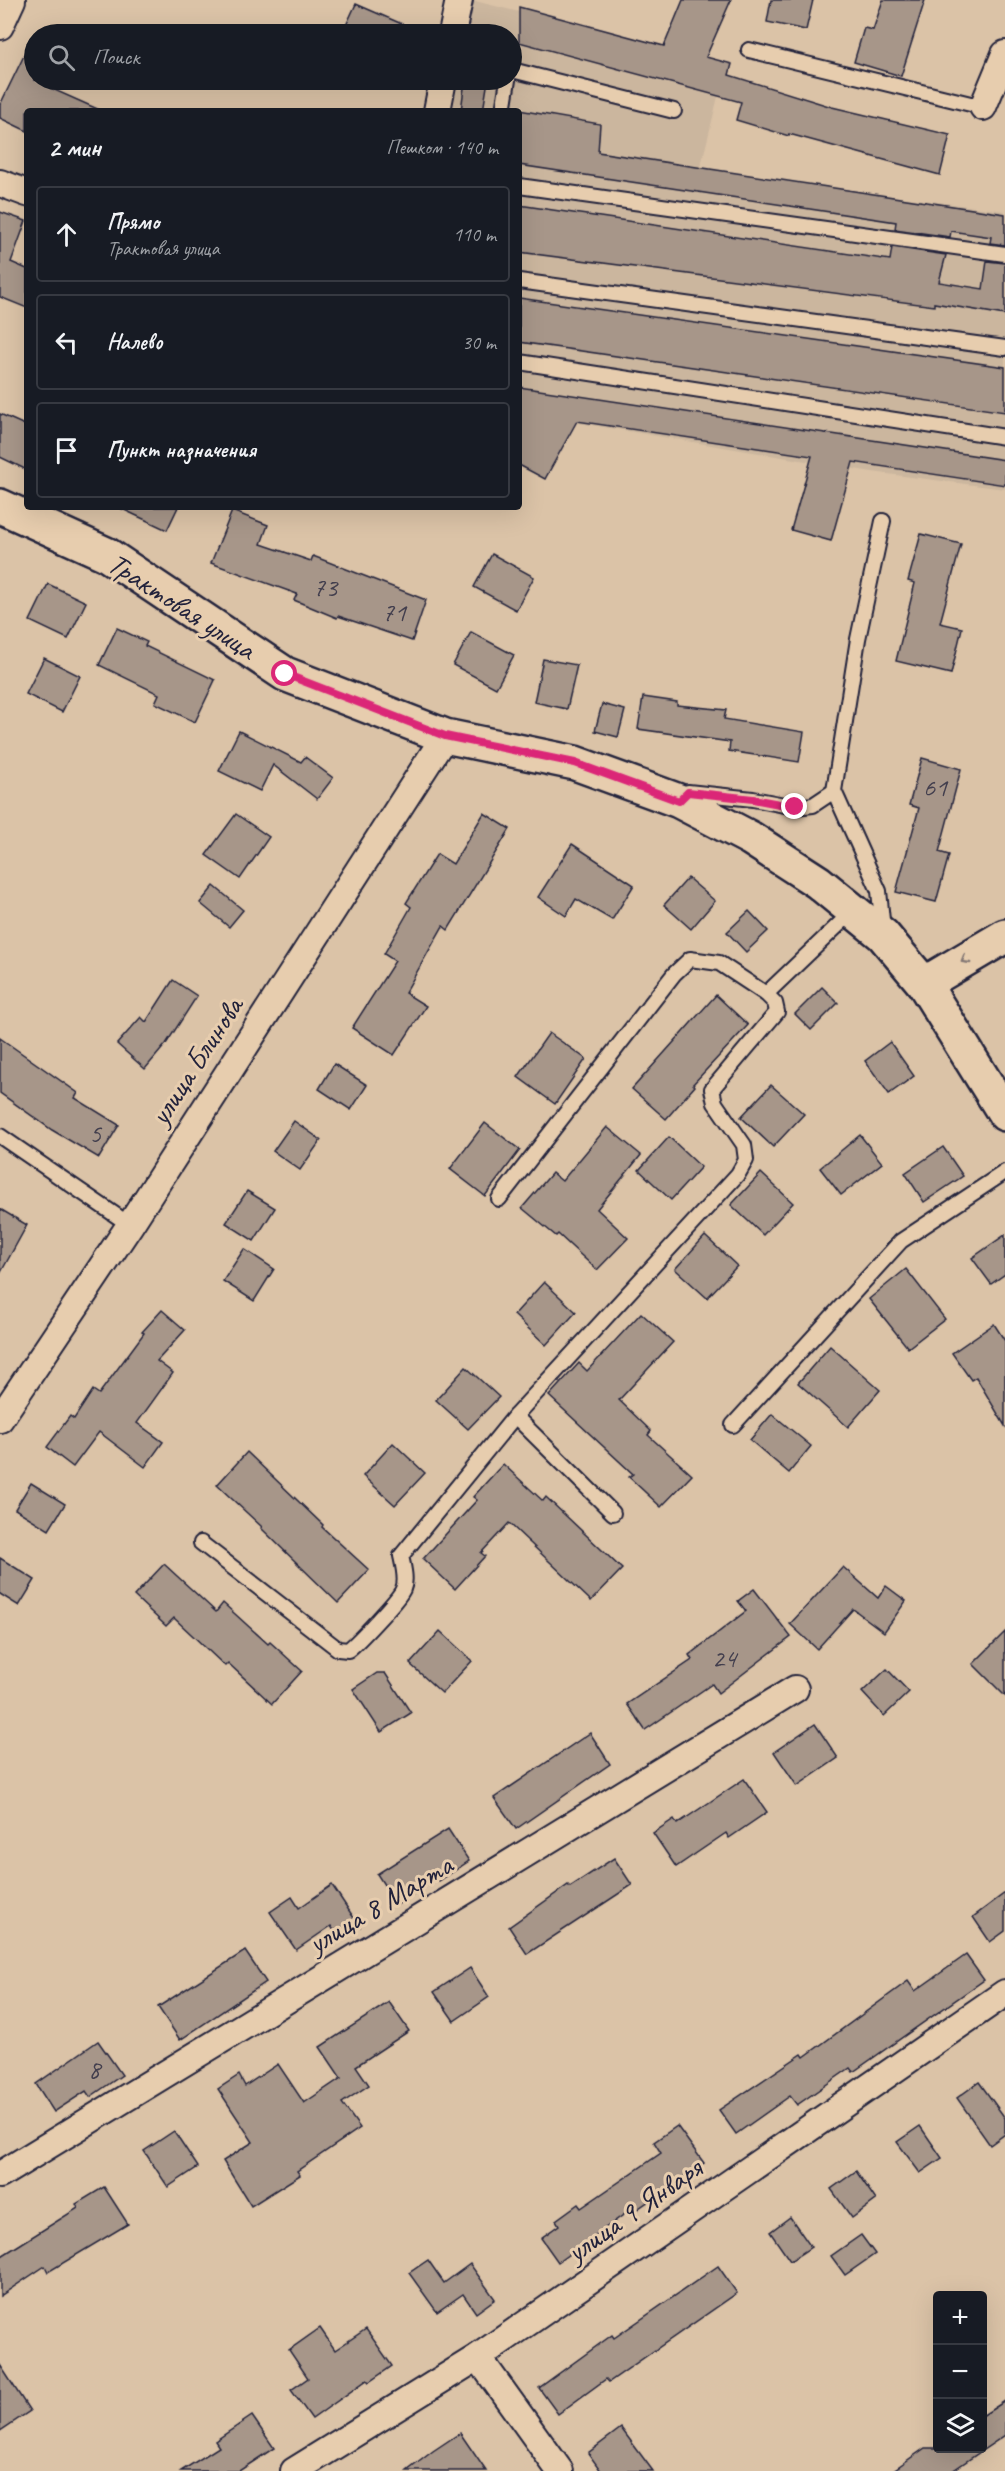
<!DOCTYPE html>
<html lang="ru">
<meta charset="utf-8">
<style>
body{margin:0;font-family:Caveat,sans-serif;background:#242831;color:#f1f3f6}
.controls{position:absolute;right:18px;bottom:18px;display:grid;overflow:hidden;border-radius:6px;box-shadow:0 6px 24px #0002}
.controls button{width:54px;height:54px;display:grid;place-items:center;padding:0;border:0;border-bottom:2px solid #363941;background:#171b24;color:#f1f3f6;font:30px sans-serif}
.stop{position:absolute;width:18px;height:18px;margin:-14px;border:4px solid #db2777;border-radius:50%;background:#fff}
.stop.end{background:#db2777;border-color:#fff;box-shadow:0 2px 6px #0008}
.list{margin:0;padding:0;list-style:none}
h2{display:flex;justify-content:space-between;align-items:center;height:78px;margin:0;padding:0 24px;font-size:26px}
h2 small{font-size:20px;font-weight:400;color:#9ea1a6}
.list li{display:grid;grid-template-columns:39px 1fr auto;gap:18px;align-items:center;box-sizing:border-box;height:96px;margin:0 12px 12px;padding:0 12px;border:2px solid #363941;border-radius:6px}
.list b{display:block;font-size:22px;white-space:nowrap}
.list p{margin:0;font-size:20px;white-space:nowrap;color:#9ea1a6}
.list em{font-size:20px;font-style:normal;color:#9ea1a6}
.icon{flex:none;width:33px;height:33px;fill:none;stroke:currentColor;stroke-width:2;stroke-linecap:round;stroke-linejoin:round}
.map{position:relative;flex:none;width:1005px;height:2471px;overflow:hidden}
.search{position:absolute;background:#171b24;box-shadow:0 6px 24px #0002;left:24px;top:24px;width:498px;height:66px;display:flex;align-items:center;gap:15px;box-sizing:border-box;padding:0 21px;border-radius:33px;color:#9ea1a6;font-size:22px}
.panel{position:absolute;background:#171b24;box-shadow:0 6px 24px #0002;left:24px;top:108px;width:498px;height:402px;border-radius:6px}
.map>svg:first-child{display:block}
.built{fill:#cbb69e}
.building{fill:#a79689;stroke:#22223b;stroke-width:1.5}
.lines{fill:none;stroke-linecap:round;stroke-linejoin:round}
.lane-casing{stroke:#22223b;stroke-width:18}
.street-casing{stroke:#22223b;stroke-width:30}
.secondary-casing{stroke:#22223b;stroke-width:38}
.lane{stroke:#e7cdae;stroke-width:14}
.street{stroke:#e7cdae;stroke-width:26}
.secondary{stroke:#e7cdae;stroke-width:33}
.oneway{stroke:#847874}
.route{stroke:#db2777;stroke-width:8}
.labels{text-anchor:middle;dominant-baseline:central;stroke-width:6;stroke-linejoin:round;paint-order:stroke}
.number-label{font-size:27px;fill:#433f4e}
.street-label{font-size:30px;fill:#22223b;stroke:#e7cdae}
</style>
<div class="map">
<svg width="1005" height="2471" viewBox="0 0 1005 2471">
<rect width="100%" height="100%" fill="#dbc3a7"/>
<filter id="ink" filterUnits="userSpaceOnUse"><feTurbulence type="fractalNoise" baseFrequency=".0167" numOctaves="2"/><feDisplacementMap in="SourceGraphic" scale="12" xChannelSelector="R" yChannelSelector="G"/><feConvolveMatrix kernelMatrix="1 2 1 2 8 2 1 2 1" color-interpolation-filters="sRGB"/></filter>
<g filter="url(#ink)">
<path class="built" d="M471,0L726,64L700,170L1005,211V489L872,472L519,413V111H453L458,80H512V34H465Z"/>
<g class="building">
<path d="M683,0H731L706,57L732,64L729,75L832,107L950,135L940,175L789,134V136L736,120L741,102L519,42V7L664,46Z"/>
<path d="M771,0H813L806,30L767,22Z"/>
<path d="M883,0H925L901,76L854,62L864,28L873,30Z"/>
<path d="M356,4L425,34H342Z"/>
<path d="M34,35V80H54L50,88L102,111H27V131L0,118V105Z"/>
<path d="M465,80H488L483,111H461Z"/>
<path d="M519,110L600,124L598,152L1005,214V245L990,243L991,237L951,231L950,237L895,229L896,222L519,165Z"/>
<path d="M519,205L890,260L892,247L946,255L939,282L983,289L987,261L1005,263V315L934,303V306L519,252Z"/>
<path d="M0,212L26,221L11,262L27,269V308L0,297Z"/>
<path d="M519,298L1005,367V412L519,342Z"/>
<path d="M519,387L1005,460V485L853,462L831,541L791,530L812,456L577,421L545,479L519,465Z"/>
<path d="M0,414L27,426V470L0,457Z"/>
<path d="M118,507H178L167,530Z"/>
<path d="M232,511L268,525L261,544L311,561L313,556L426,600L412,641L338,616L337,618L294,600L297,594L211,563Z"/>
<path d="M921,534L961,544L940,623L962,628L951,674L896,661L915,583L908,581Z"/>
<path d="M492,554L534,577L516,610L474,587Z"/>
<path d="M48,584L86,602L68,639L30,621Z"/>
<path d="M117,628L147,642L145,646L215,680L195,722L155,703L159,694L99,665Z"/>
<path d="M471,632L514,655L496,688L453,665Z"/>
<path d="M44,658L80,676L62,712L26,694Z"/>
<path d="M543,659L577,665L567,709L534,702Z"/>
<path d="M643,697L677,702V705L726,710L724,719L804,732L799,762L729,751L730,742L638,729Z"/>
<path d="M602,704L625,710L618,737L595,731Z"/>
<path d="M239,731L301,762L305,757L333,778L317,799L273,765L260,791L219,771Z"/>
<path d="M922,758L961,769L939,852L949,855L936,902L896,892L919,808L909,805Z"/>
<path d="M484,813L510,829L448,930L443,926L405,993L426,1006L394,1055L352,1028L395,961L384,954L411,907L406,903L437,854L453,864Z"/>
<path d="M236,814L269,837L240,879L206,855Z"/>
<path d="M572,844L634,885L612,920L576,899L566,916L538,897Z"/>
<path d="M688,878L715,901L691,929L664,905Z"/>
<path d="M214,886L243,910L229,927L200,903Z"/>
<path d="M749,911L768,931L746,952L727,932Z"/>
<path d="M173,980L197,996L166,1044L145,1069L117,1044L141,1017L146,1022Z"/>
<path d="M822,987L838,1003L811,1030L795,1014Z"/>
<path d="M716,995L748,1025L693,1084L695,1086L666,1119L632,1089Z"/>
<path d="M549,1033L586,1059L555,1104L518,1077Z"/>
<path d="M0,1038L78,1093L75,1098L119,1125L99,1158L52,1130L0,1093Z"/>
<path d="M890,1042L914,1076L889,1094L865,1061Z"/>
<path d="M334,1064L367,1085L351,1110L319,1089Z"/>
<path d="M771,1085L804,1114L773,1147L741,1117Z"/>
<path d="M294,1121L321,1140L300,1170L273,1151Z"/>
<path d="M485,1123L520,1150L485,1196L450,1169Z"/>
<path d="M607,1127L641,1155L597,1209L628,1238L597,1270L558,1234L556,1236L522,1208L552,1173L562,1181Z"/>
<path d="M860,1135L882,1163L841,1195L820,1168Z"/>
<path d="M669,1137L701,1167L671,1200L639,1170Z"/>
<path d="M943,1147L963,1176L924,1202L905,1173Z"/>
<path d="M761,1173L793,1203L763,1235L731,1205Z"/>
<path d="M247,1191L275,1208L254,1241L226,1223Z"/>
<path d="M0,1209L27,1225L0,1274Z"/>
<path d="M1005,1235V1274L991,1284L972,1258Z"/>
<path d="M705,1236L737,1266L707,1298L675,1269Z"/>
<path d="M244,1249L274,1269L254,1301L223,1281Z"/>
<path d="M906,1269L945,1319L908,1348L869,1299Z"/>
<path d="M544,1282L576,1312L546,1345L514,1315Z"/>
<path d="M162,1310L185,1330L157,1361L173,1373L137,1423L163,1442L145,1467L99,1432L73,1467L47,1447L70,1416L74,1419L93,1390L99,1394L144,1333L142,1332Z"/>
<path d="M641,1313L673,1342L619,1400L651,1431L648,1435L692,1475L661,1507L629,1477L633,1474L549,1396L579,1363L587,1371Z"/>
<path d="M994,1324L1005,1341V1426L976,1377L971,1380L952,1353Z"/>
<path d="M830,1346L880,1390L848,1427L798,1383Z"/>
<path d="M466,1367L499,1397L468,1429L436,1400Z"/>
<path d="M772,1414L811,1446L789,1473L750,1440Z"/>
<path d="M393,1443L425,1473L395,1505L363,1476Z"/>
<path d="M247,1452L323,1525L322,1527L369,1570L338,1603L261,1528L262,1527L217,1485Z"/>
<path d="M503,1464L543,1501L546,1497L622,1569L591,1601L509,1523L481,1553L485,1556L455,1589L423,1559L477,1500L473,1497Z"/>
<path d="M31,1483L65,1504L49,1530L15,1509Z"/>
<path d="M0,1558L35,1580L19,1606L0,1594Z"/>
<path d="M164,1564L216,1612L223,1603L268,1644L270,1642L302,1671L272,1704L228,1663L225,1666L174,1618L166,1626L134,1596Z"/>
<path d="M843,1567L878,1598L886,1586L906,1601L884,1632L853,1609L817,1649L790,1624Z"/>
<path d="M754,1589L791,1637L718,1693L712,1684L645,1730L627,1704L692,1660L689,1655L746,1611L738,1601Z"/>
<path d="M440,1631L472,1661L442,1693L410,1664Z"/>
<path d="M1005,1632V1696L973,1664Z"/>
<path d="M887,1669L909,1692L884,1716L862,1692Z"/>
<path d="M377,1673H385L411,1713L381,1732L353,1689Z"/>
<path d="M815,1724L838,1758L797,1786L774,1752Z"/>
<path d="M590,1733L610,1764L516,1829L494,1798Z"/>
<path d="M744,1779L767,1812L729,1838L726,1833L676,1867L653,1833L674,1819L677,1824Z"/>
<path d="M448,1829L469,1861L439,1881L437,1878L397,1905L377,1874Z"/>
<path d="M614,1858L632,1885L527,1954L509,1927L568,1885L570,1887Z"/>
<path d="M332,1885L360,1927L340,1940L331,1926L296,1950L270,1912L292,1897L299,1908Z"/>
<path d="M1005,1893V1931L990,1942L973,1917Z"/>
<path d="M245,1951L266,1982L180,2040L158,2007Z"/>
<path d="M966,1955L984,1980L853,2072L850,2068L797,2105L790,2096L736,2134L719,2110L802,2054L804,2057L908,1981L915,1991Z"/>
<path d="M470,1968L489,1997L454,2021L434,1992Z"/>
<path d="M389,2002L409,2031L356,2066L369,2085L342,2103L360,2128L297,2171L300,2175L251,2206L223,2161L253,2142L218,2089L239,2075L245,2086L278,2064L304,2103L341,2078L320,2047Z"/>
<path d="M98,2041L122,2075L90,2097L86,2091L54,2112L36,2084Z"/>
<path d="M979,2082L1005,2118V2134L990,2145L957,2098Z"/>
<path d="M677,2126L704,2163L630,2214L629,2211L558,2262L541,2238L559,2225L556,2220L578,2204L581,2208L661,2153L654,2142Z"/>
<path d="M920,2126L942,2158L920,2173L897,2142Z"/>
<path d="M174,2131L198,2167L168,2187L144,2151Z"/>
<path d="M856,2171L876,2200L852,2218L831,2189Z"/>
<path d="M104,2187L128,2224L48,2272L45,2266L0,2296V2257L78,2208L76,2204Z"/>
<path d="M790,2217L811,2247L790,2261L770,2232Z"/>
<path d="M861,2235L875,2254L845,2275L831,2256Z"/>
<path d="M428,2260L444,2283L470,2264L495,2299L476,2313L463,2294L437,2312L409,2273Z"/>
<path d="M718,2266L737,2293L609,2382L606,2379L558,2414L539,2388L612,2335L614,2338Z"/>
<path d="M320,2328L335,2350L366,2329L392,2366L369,2382L367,2380L312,2419L291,2390L308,2378L289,2350Z"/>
<path d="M0,2365L30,2411L0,2431Z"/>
<path d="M1005,2401V2435L952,2471H892L925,2448H982V2416Z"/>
<path d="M252,2416L274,2448L239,2471H181L219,2447L215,2441Z"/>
<path d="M621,2428L653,2471H601L588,2453Z"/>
<path d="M460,2433L486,2471H407L433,2451Z"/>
</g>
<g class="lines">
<g class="lane-casing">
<g id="lane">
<path d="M749,50L983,107"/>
<path d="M512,70L674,111"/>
<path d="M503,111L508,80"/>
<path d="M519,186L1005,254"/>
<path d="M519,281L1005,348"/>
<path d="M519,362L1005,437"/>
<path d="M685,795L688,792L753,799L795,807L813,805L834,791"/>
<path d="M883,930L879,891L834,791L858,639L883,521"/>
<path d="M0,1136L130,1225"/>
<path d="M499,1199L674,974L690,959L719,963L766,994L854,910"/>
<path d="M515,1416L613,1513"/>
<path d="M733,1425L901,1241L1005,1172"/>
<path d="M201,1543L338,1649L348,1650C357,1643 400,1598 403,1589C407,1580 403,1565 401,1556L515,1416L738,1174L746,1160L744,1145L715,1103L712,1089L777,1012L775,1003L766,994"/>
</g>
</g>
<g class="street-casing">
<g id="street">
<path d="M0,26L12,0"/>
<path d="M452,34L459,0"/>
<path d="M983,107L1005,54"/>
<path d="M437,111L443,80"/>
<path d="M0,183L27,193"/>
<path d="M0,1419L130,1225L445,736"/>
<path d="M0,2175L795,1689"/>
<path d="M478,2357L560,2471"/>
<path d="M294,2471L478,2357L1005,1993"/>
</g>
</g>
<g class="secondary-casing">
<g id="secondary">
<path d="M0,506L106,554L285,674L445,736L575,763L679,801L750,838L818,882L883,935L924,984L1005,1114"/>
<path d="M924,984L1005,936"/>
</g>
</g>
<use href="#lane" class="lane"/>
<use href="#street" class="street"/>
<use href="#secondary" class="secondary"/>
</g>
<defs><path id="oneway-chevron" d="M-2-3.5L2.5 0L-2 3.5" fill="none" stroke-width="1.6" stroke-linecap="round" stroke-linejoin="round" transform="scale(1.5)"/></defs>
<use class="oneway" href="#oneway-chevron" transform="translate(965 960) rotate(149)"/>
</g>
<g class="lines" filter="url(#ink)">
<path class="route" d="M285,674L445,736L575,763L679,801L688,792L753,799L795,807"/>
</g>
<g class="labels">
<g class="number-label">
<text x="325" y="587">73</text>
<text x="394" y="612">71</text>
<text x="935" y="787">61</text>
<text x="95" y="1133">5</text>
<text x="724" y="1658">24</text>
<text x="94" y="2069">8</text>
</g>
<g class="street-label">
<text transform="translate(182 606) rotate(33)">Трактовая улица</text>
<text transform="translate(196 1061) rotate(-57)">улица Блинова</text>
<text transform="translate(380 1904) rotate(-31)">улица 8 Марта</text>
<text transform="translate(634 2210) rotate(-35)">улица 9 Января</text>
</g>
</g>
</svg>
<div class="controls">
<button>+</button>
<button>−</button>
<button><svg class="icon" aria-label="layers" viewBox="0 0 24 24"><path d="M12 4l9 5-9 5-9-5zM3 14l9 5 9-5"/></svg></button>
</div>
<div class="stop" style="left:285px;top:674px"></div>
<div class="stop end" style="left:795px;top:807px"></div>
<div class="search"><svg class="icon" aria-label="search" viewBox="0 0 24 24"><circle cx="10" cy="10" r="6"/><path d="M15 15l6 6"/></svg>Поиск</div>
<section class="panel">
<h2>2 мин<small>Пешком · 140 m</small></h2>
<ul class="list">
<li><svg class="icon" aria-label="ahead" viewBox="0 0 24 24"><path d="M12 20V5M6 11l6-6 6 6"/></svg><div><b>Прямо</b><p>Трактовая улица</p></div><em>110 m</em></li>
<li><svg class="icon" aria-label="left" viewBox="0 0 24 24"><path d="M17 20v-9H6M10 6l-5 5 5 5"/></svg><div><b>Налево</b></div><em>30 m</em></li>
<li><svg class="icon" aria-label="arrive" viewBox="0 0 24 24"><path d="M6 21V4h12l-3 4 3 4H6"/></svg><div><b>Пункт назначения</b></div></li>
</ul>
</section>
</div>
